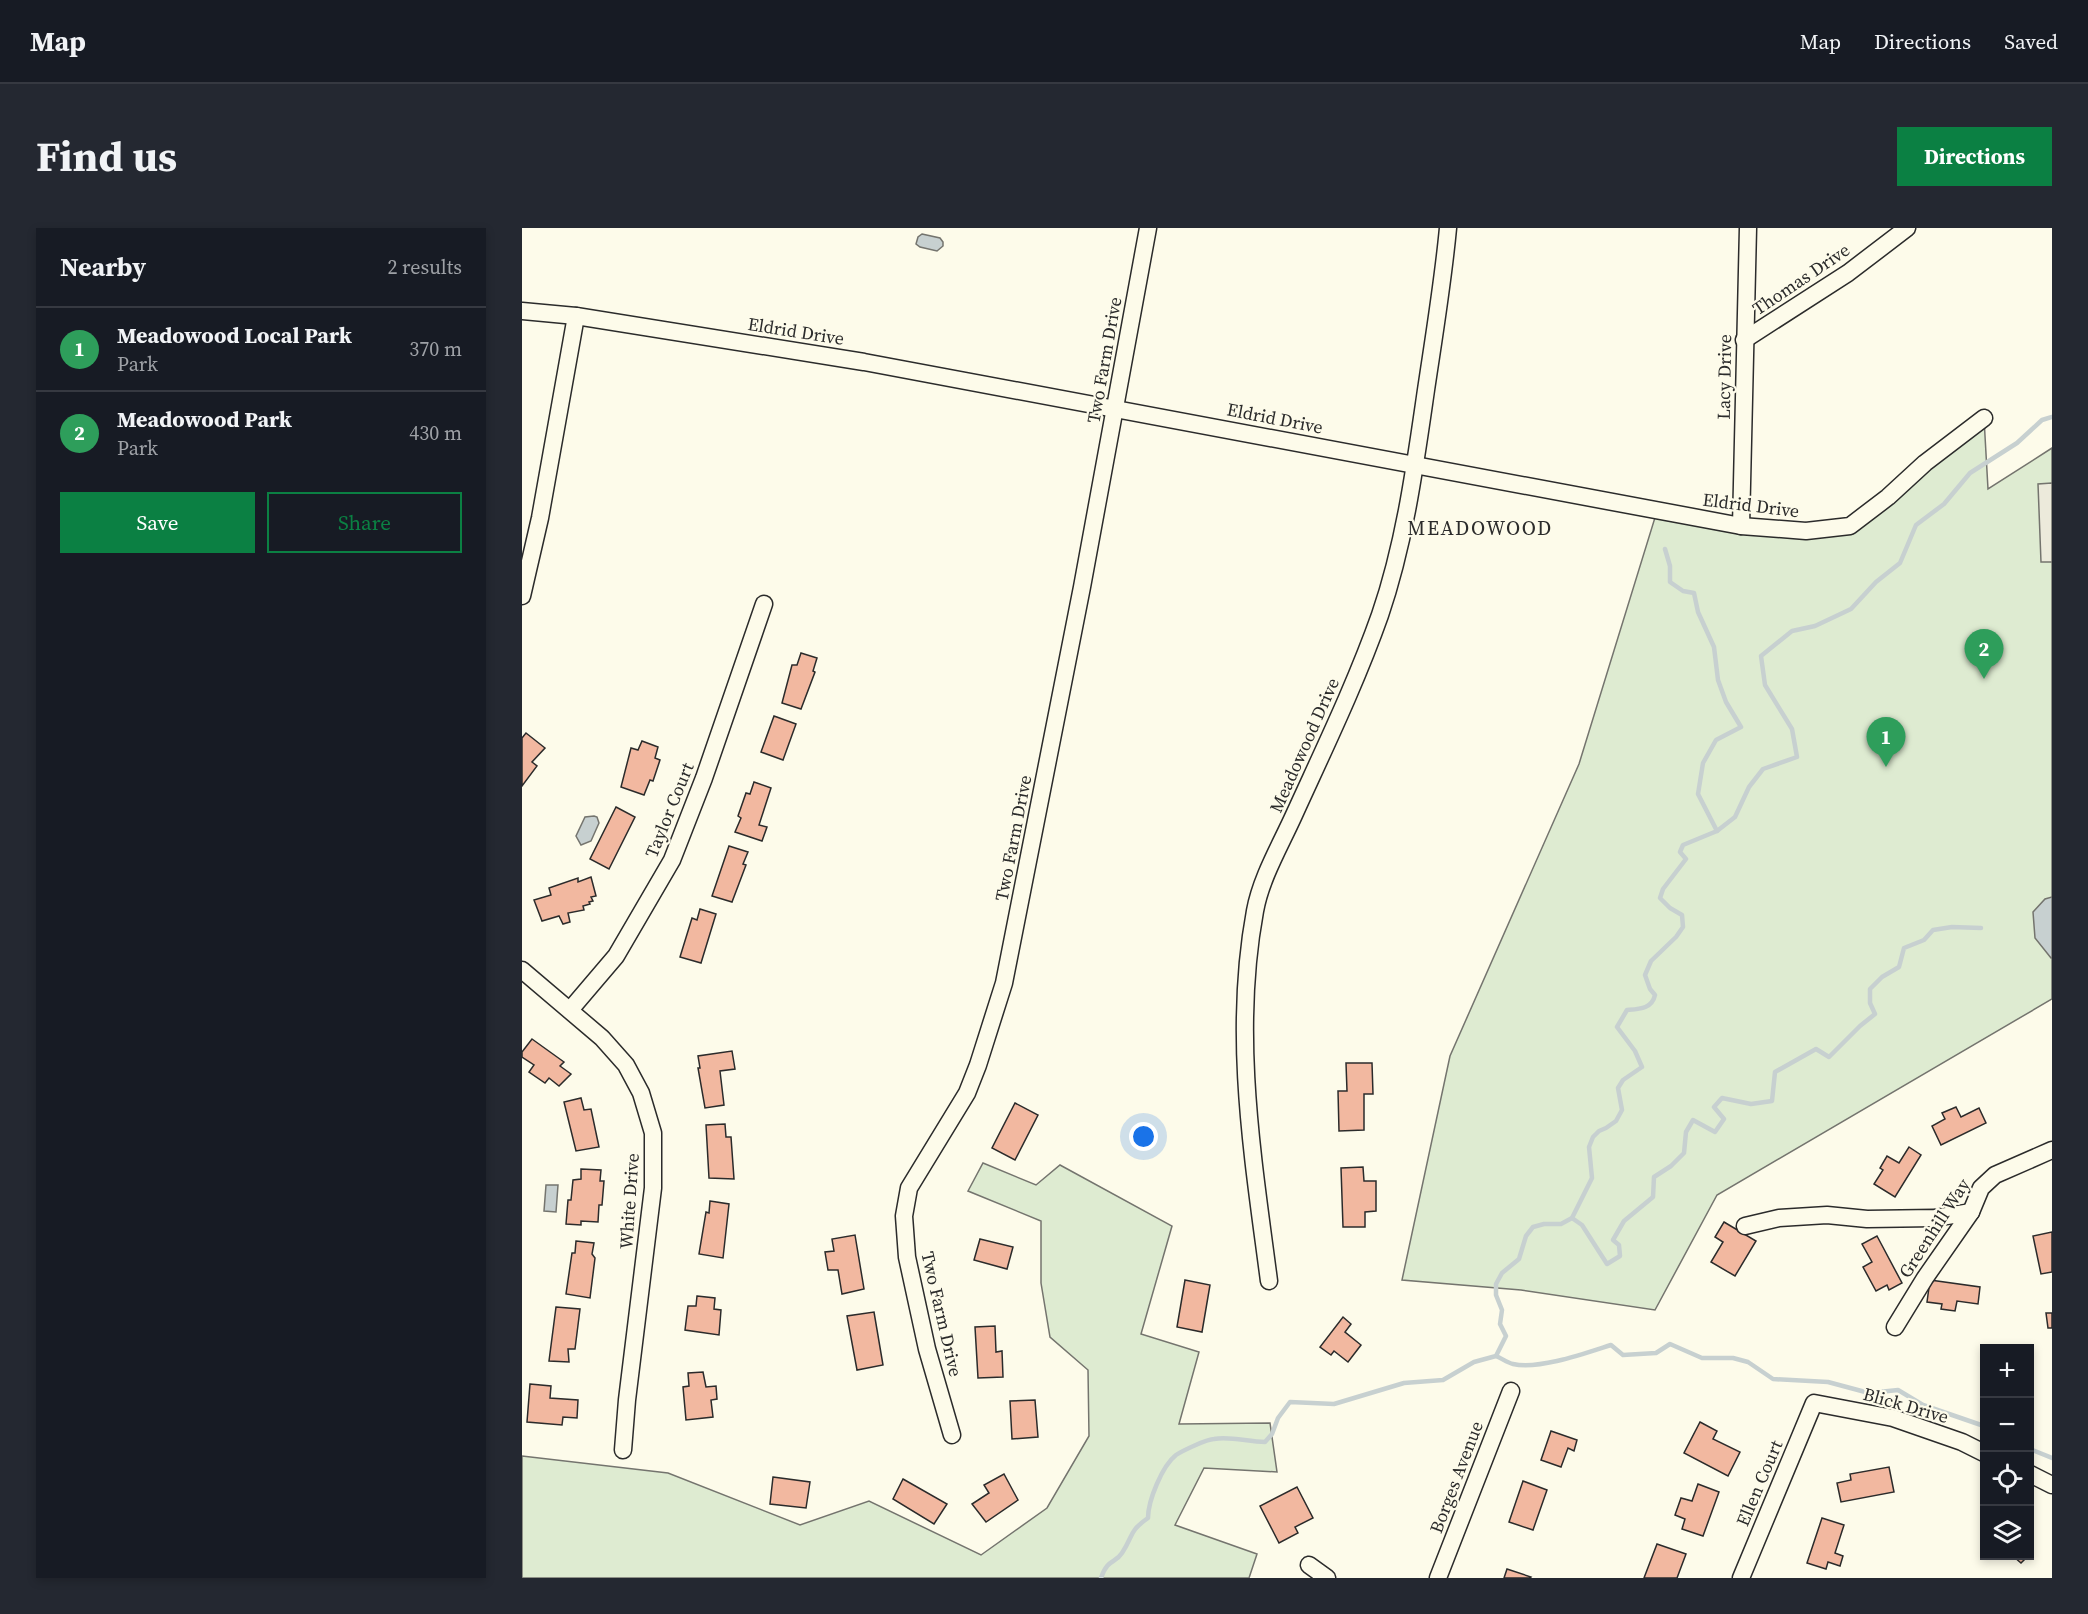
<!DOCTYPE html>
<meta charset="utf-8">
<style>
body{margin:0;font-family:"Source Serif 4",serif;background:#242831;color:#f1f3f6}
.controls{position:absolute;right:18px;bottom:18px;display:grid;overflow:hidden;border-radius:0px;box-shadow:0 3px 9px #0003}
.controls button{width:54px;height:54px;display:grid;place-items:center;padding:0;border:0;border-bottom:2px solid #363941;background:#171b24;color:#f1f3f6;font:30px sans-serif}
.you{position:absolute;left:622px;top:909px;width:21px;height:21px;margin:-15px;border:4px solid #fff;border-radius:50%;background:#1a73e8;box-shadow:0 0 0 9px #1a73e833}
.badge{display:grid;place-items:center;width:39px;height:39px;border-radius:50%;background:#0b8043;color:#fff;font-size:20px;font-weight:700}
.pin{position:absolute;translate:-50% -50px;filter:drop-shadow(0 2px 3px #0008)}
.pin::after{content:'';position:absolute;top:32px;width:21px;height:18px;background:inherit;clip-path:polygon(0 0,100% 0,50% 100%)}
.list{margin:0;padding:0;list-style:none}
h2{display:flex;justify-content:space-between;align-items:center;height:78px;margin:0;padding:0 24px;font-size:26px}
h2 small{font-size:20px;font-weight:400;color:#9ea1a6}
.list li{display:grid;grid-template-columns:39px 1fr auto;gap:18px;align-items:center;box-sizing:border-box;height:84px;padding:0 24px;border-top:2px solid #363941}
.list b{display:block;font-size:22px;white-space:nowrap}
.list p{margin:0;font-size:20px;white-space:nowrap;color:#9ea1a6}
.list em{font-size:20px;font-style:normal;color:#9ea1a6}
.actions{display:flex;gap:12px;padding:18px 24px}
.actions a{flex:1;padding:14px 0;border:2px solid #0b8043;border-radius:0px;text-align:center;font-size:21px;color:#0b8043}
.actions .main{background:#0b8043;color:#fff}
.icon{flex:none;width:33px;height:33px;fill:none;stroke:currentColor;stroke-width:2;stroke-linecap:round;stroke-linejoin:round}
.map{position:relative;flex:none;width:1530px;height:1350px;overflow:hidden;border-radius:0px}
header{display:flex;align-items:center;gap:36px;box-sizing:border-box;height:84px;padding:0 30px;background:#171b24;border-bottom:2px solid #363941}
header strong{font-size:28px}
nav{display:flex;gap:33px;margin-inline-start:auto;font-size:21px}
.intro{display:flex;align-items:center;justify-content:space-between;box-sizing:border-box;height:144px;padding:0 36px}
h1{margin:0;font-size:42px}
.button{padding:15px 27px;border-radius:0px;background:#0b8043;color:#fff;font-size:21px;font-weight:700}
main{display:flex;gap:36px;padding:0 36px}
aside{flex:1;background:#171b24;border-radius:0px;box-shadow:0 3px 9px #0003}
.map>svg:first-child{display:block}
.green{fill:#deebd1;stroke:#74746e;stroke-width:1.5}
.parking{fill:#eceadb;stroke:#74746e;stroke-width:1.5}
.water{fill:#c7d0d0;stroke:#74746e;stroke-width:1.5}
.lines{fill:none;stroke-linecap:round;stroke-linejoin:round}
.stream{stroke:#c7d0d0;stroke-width:4.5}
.building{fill:#f2b8a0;stroke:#2b2b2b;stroke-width:1.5}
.minor-casing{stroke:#2b2b2b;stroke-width:19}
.minor{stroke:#fdfbea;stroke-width:16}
.labels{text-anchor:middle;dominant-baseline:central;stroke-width:4.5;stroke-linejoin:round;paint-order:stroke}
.street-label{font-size:18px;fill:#2b2b2b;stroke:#fdfbea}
.neighbourhood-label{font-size:20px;letter-spacing:1.5px;fill:#2b2b2b;stroke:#fdfbea}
</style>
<header>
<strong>Map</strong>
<nav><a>Map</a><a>Directions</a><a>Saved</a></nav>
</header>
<div class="intro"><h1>Find us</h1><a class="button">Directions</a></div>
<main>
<aside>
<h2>Nearby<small>2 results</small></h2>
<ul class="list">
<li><span class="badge" style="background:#2e9e5b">1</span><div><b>Meadowood Local Park</b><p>Park</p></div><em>370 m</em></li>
<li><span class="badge" style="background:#2e9e5b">2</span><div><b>Meadowood Park</b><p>Park</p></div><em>430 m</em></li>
</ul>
<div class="actions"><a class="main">Save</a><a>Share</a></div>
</aside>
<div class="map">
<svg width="1530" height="1350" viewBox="0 0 1530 1350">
<rect width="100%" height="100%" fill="#fdfbea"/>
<g class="green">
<path d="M1462,190L1466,261L1530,220V771L1195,967L1133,1082L999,1062L880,1052L928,828L1057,536L1135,283L1219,298H1328Z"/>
<path d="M461,935L514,957L538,937L650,998L619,1106L677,1124L657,1196L748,1195L755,1244L682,1240L653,1297L735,1326L727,1350H0V1228L146,1245L278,1297L347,1273L459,1327L525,1280L567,1208L566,1142L528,1109L519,1055V993L446,963Z"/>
</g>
<path class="parking" d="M1530,255V334H1519L1516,256Z"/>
<g class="water">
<path d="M400,6L418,10L421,14V18L415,23L398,19L394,16L396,9Z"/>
<path d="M72,588L75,589L77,595L69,613L59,617L54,608L63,589Z"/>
<path d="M1530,669V730H1529L1513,710L1511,684L1523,671Z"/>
<path d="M24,957H36L34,984L22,983Z"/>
</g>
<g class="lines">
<g class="stream">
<path d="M1143,321L1148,338V354L1161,363L1172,365L1176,384L1192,419L1196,452L1204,474L1219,499L1194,512L1181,535L1176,566L1195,603"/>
<path d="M1050,990L1060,997L1085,1036L1098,1028L1097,1017L1091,1012L1102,993L1131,969L1132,949L1149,938L1162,925L1164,904L1171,892L1193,904L1202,891L1192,879L1200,870L1229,876L1250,873L1253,844L1294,821L1307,829L1338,798L1353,786L1348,775V761L1360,749L1377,739L1382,720L1402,712L1411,702L1430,699L1459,700"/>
<path d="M974,1128C979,1130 986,1135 991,1136C1017,1142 1064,1125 1089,1117L1101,1127L1134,1125L1148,1116L1180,1130H1211L1226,1134L1251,1151L1306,1154L1347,1165L1376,1162L1401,1177L1462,1198"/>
<path d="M1508,1221L1530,1230"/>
<path d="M579,1350C586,1330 593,1336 600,1325C612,1307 606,1304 626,1290C626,1273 640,1238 654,1227C660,1223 685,1211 692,1211C709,1208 726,1214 743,1214L750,1206L756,1190L768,1174L812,1176L882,1155L921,1152L952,1134L974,1128L984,1108L978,1096L980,1082L974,1067V1056L980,1045L997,1031L1004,1008L1011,999L1022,996H1039L1050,990L1070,950L1067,919L1071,909L1077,903L1084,900L1094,893L1100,882L1096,860L1101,852L1120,839L1113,823L1095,799L1105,782C1117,781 1130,781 1133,767L1128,761L1123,747L1129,733L1154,709L1161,699L1160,687L1148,680L1138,670L1141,661L1164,631L1158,624L1161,617L1195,603L1213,589L1227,559L1241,541L1275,529L1270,501L1243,457L1239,428L1270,403L1293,398L1329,381L1354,354L1378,335L1394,297L1422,276L1448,245L1495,215L1520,192L1530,189"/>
</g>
</g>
<g class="building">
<path d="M279,425L295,430L291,443L293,444L279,481L260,475L270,437H275Z"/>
<path d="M252,488L274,496L261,532L239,524Z"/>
<path d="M4,505L23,520L10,534L15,538L0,558V510Z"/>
<path d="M120,513L136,519L133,530L138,532L131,553L128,552L122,567L99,559L109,520L116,522Z"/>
<path d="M232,554L249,560L237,597L245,599L240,613L213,604L219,590L216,588L224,565L228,566Z"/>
<path d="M94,579L113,589L87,641L68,631Z"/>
<path d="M207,618L226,624L221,636L224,637L210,674L190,668Z"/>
<path d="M69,649L74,668L69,669L71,673L67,674L68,676L61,678L62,682L46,685L48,694L41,696L37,688L20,693L12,672L29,667L27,660L56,650V654Z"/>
<path d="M178,681L194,686L179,735L158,729L170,690L175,692Z"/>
<path d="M10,811L42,834L38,838L49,846L37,858L27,850L23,855L7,844L12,837L0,829V824Z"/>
<path d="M210,823L213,841L198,843L202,877L183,880L176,840H178L176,828Z"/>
<path d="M824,835H850L851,866H842V902L817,903L816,863H825Z"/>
<path d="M59,870L62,882L69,881L77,919L54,923L42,874Z"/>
<path d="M493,875L516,887L493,932L470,920Z"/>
<path d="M1434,879L1439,889L1457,880L1464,895L1419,917L1410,898L1423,891L1420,885Z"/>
<path d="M203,896L204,909H209L212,951L187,950L184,897Z"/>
<path d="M1387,919L1399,927L1373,969L1352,956L1361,942L1358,940L1365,928L1377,935Z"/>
<path d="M841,939L842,953H854V983L843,984V999H821L819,940Z"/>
<path d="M59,941L79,942L78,953H82L80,977H77L76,994L59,993V997L44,996L46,972H49L51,952L59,951Z"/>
<path d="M188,973L207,976L201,1030L177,1026L184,984L187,985Z"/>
<path d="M1202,994L1234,1013L1213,1048L1189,1034L1201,1014L1193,1009Z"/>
<path d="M1530,1004V1044L1519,1046L1511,1008Z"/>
<path d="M333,1007L342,1061L320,1066L316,1042H306L303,1024L312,1023L310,1011Z"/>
<path d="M1355,1008L1380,1055L1367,1062L1365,1057L1354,1063L1341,1039L1350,1034L1340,1016Z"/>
<path d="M458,1011L491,1019L485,1041L452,1032Z"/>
<path d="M54,1013L72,1015L70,1026L73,1030L68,1070L44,1066L50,1025H53Z"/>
<path d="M663,1052L688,1057L680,1104L655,1099Z"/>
<path d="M1408,1052L1458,1059L1456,1076L1435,1073L1433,1083L1419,1081L1420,1076L1405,1074Z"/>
<path d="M175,1068L193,1070L192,1081L199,1082L197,1107L163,1102L166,1078H174Z"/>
<path d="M34,1079L58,1081L53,1121H46L47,1134L27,1133Z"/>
<path d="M352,1084L361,1137L335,1142L325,1088Z"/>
<path d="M1524,1085H1530V1100H1526Z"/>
<path d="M821,1089L829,1096L823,1104L839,1117L826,1134L812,1123L809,1127L798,1119Z"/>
<path d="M473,1098L474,1124L480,1123L481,1149L456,1150L453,1099Z"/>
<path d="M181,1144L184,1159L194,1158L195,1171L189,1172L191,1189L164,1192L161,1159L167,1158L166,1145Z"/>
<path d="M8,1156L29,1158L28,1170L56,1172L55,1190L41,1189L40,1197L5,1194Z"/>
<path d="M513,1172L516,1209L490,1211L488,1173Z"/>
<path d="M1178,1194L1195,1203L1191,1211L1218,1224L1206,1248L1162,1225Z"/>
<path d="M1029,1203L1055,1212L1052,1223L1046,1220L1039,1239L1019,1232Z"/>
<path d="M1367,1239L1372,1264L1319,1274L1315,1255L1329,1252L1328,1246Z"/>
<path d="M482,1246L496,1272L464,1294L450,1276L467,1265L462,1257Z"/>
<path d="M251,1249L288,1254L284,1280L248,1276Z"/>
<path d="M381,1251L425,1276L412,1296L371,1271Z"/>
<path d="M1001,1253L1025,1262L1011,1302L987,1294Z"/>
<path d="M1176,1256L1197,1264L1181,1308L1160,1301L1163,1291L1153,1287L1159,1270L1170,1273Z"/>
<path d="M775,1259L791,1290L773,1299L776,1305L757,1315L738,1278Z"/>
<path d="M1300,1290L1322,1297L1313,1325L1321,1328L1318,1338L1306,1334L1304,1341L1285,1335Z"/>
<path d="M1135,1316L1164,1326L1155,1350H1122Z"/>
<path d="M1491,1328H1506L1499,1335Z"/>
<path d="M985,1341L1009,1349L1008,1350H982Z"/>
</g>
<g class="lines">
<g class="minor-casing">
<g id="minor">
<path d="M0,83L54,88L342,134L1219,298L1284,303L1328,298L1366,269L1403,235L1462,190"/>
<path d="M1222,112L1326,45L1385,0"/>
<path d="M1219,298L1226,0"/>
<path d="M0,368L18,290L54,88"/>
<path d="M0,742L80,810L104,837L119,865L131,905V960L105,1172L101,1222"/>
<path d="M48,782L94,728L150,632L182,550L242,376"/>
<path d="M1223,998L1257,990L1305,987L1345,991L1413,990L1449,984"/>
<path d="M747,1053C731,930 710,807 733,683C739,650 758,618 772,587C802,521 834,455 858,387C883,314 893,238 904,162C912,108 921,54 926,0"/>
<path d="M1373,1099L1403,1050L1449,984L1459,960L1473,947L1530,922"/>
<path d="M430,1207L405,1121L385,1029L382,988L387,960L445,865L456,837L482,755L560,359L626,0"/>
<path d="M1508,1246L1530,1257"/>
<path d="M787,1337L805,1350"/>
<path d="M916,1350L989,1163"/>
<path d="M1219,1350L1292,1175L1371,1190L1440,1214L1462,1225"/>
</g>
</g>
<use href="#minor" class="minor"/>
</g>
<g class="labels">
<g class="street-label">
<text transform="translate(1279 51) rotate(-34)">Thomas Drive</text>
<text transform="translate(274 103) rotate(9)">Eldrid Drive</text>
<text transform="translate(582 132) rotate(-80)">Two Farm Drive</text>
<text transform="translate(1202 149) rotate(-89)">Lacy Drive</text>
<text transform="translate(753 190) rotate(11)">Eldrid Drive</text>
<text transform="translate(1229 277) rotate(7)">Eldrid Drive</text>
<text transform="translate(782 517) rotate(-66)">Meadowood Drive</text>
<text transform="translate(147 582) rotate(-68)">Taylor Court</text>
<text transform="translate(491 610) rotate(-79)">Two Farm Drive</text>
<text transform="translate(107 973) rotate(-86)">White Drive</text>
<text transform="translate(1412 1000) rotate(-57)">Greenhill Way</text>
<text transform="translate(420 1086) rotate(77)">Two Farm Drive</text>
<text transform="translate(1384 1177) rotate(16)">Blick Drive</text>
<text transform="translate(934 1249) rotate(-69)">Borges Avenue</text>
<text transform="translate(1237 1255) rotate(-67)">Ellen Court</text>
</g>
<g class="neighbourhood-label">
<text x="958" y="300">MEADOWOOD</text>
</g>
</g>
</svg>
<div class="controls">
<button>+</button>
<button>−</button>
<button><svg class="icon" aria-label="locate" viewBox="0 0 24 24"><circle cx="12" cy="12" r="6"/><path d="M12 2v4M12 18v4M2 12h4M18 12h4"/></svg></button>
<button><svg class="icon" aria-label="layers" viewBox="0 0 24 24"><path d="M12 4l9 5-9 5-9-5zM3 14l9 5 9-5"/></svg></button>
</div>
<div class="you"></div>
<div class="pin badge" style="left:1364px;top:539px;background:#2e9e5b">1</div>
<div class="pin badge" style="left:1462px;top:451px;background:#2e9e5b">2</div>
</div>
</main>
